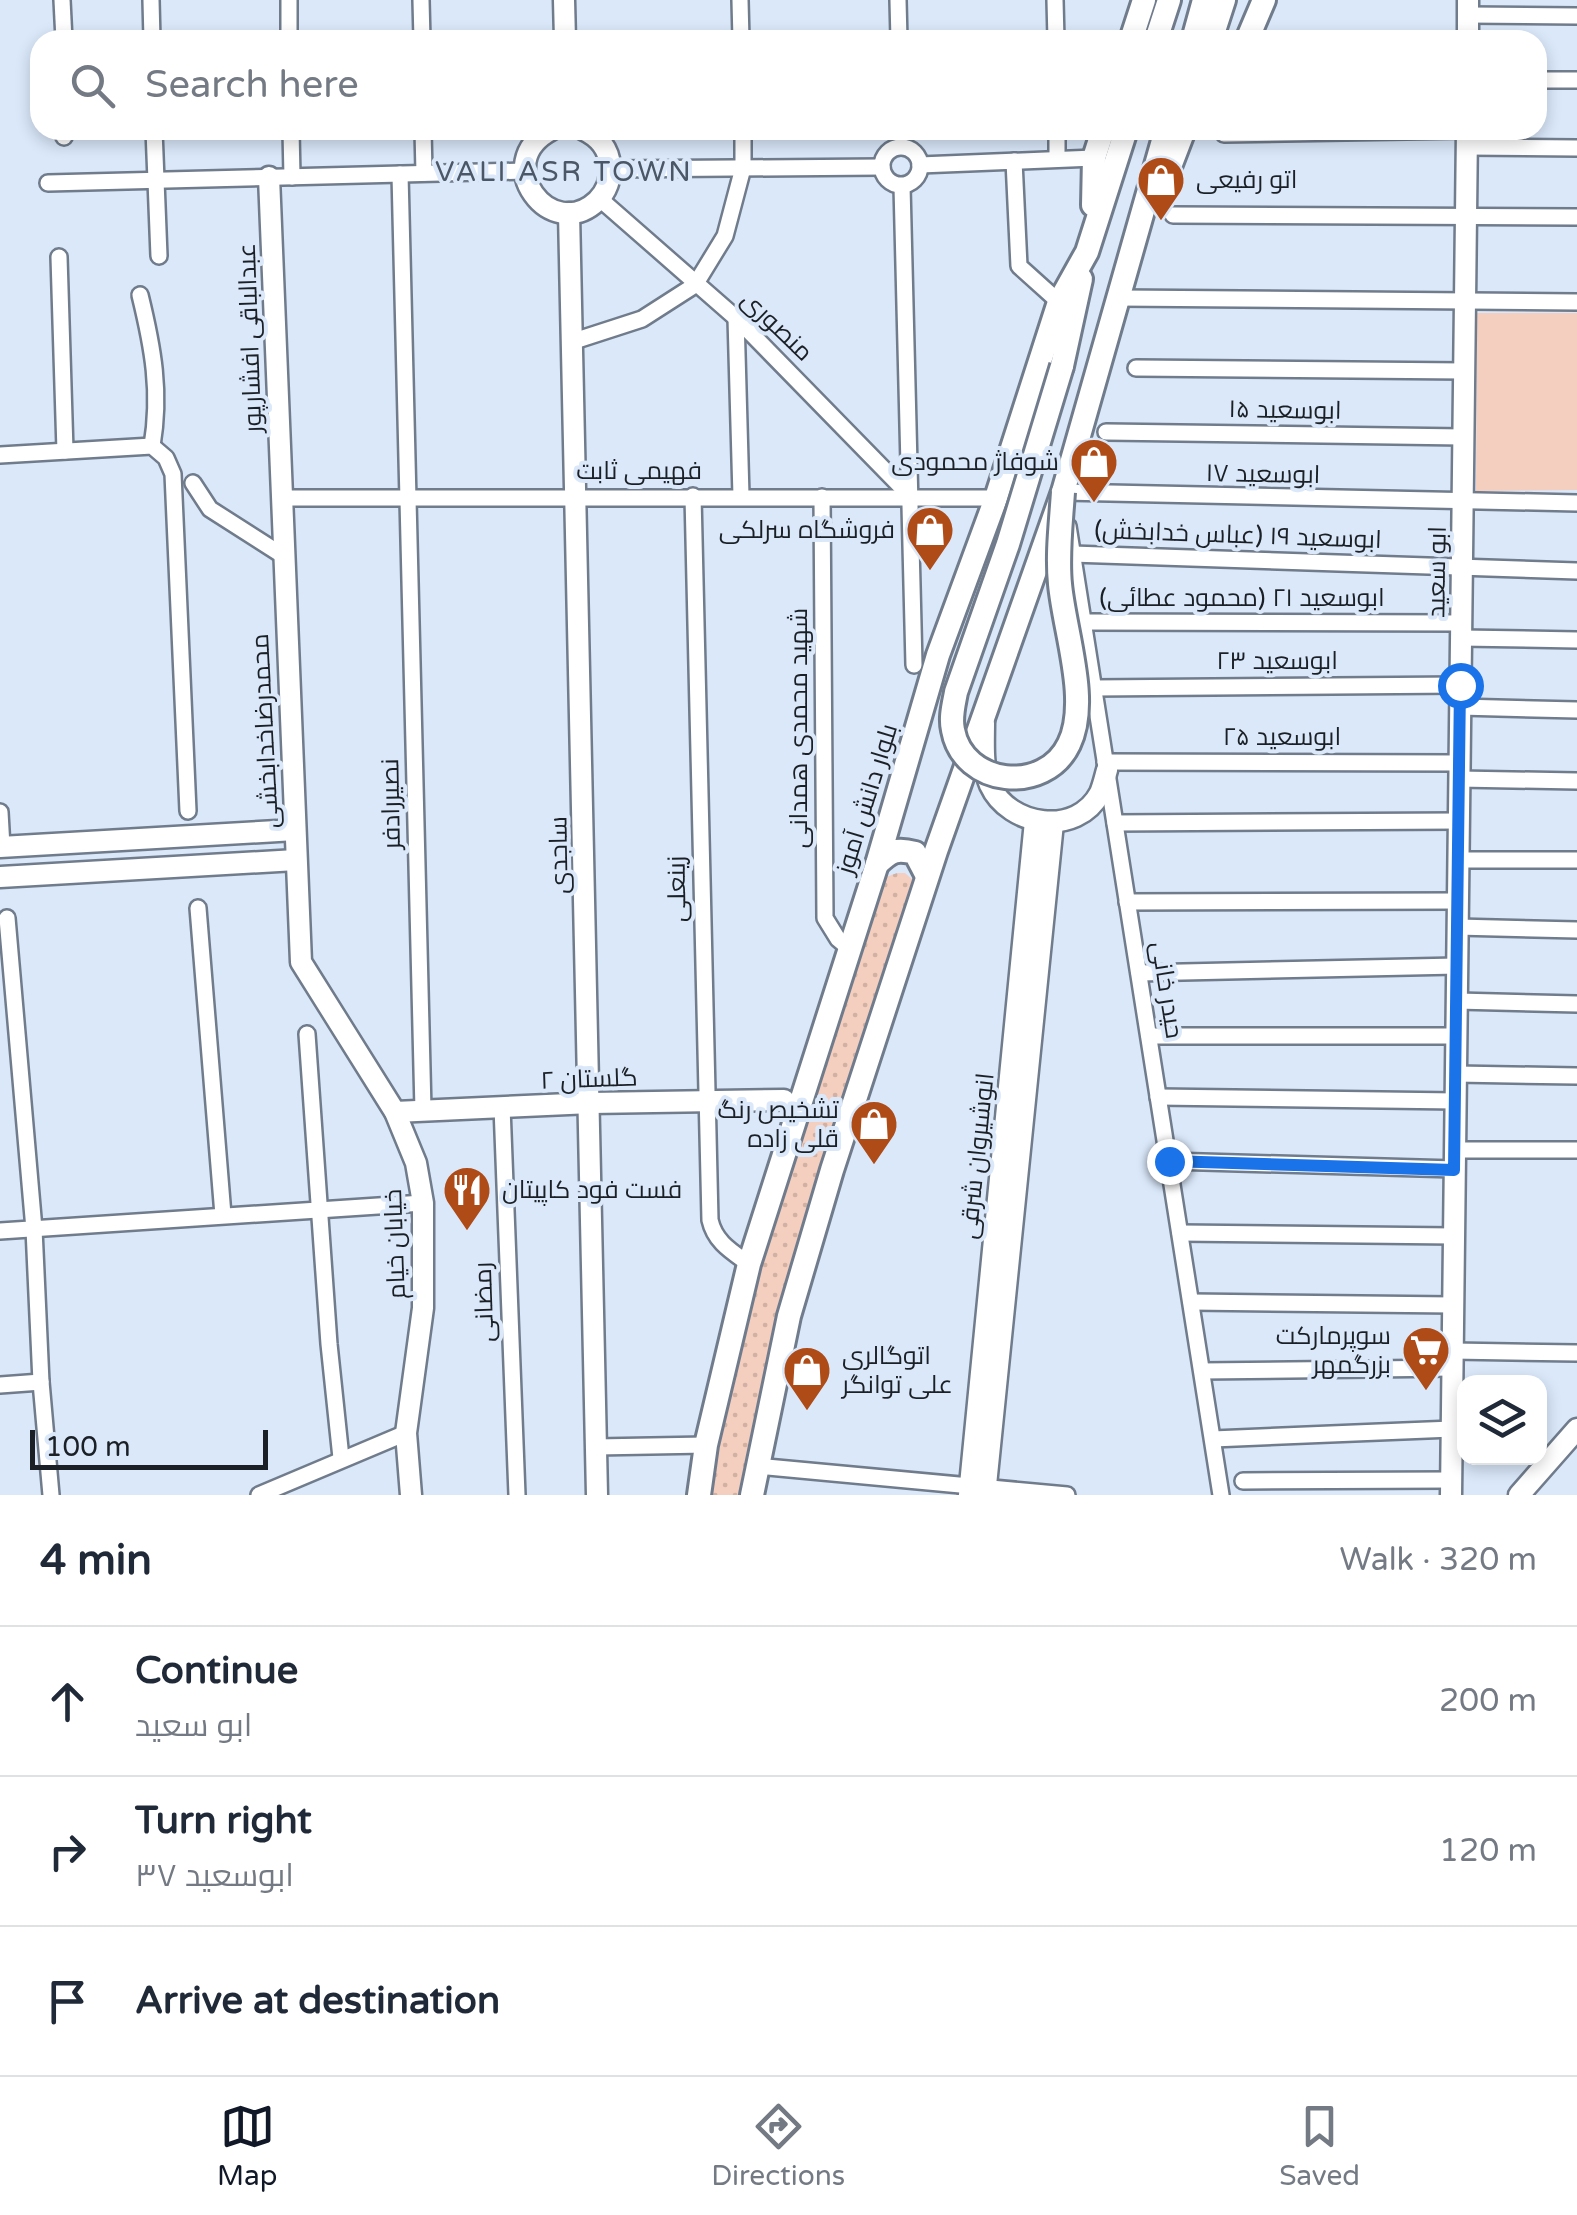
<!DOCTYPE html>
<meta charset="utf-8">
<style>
body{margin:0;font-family:"Varela Round",Cairo,sans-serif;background:#f6f6f7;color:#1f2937}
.controls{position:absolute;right:30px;bottom:30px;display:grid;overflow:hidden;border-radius:20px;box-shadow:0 5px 15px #0003}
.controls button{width:90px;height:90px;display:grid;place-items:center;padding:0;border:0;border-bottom:2px solid #e0e1e3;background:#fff;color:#1f2937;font:50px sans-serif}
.scale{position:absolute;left:30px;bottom:25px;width:238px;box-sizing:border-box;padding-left:10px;border:5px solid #1b2026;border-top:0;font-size:28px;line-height:35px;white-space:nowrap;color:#1b2026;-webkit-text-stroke:8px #dae8fa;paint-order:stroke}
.stop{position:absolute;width:30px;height:30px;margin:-22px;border:8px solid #1a73e8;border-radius:50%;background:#fff}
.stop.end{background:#1a73e8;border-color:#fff;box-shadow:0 2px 10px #0008}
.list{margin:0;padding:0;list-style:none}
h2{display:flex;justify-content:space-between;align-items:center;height:130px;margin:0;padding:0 40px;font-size:42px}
h2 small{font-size:32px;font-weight:400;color:#747a83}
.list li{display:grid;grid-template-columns:65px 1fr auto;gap:30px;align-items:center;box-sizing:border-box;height:150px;padding:0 40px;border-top:2px solid #e0e1e3}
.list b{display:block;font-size:38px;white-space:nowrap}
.list p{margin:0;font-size:32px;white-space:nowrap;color:#747a83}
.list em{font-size:32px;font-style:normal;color:#747a83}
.icon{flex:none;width:55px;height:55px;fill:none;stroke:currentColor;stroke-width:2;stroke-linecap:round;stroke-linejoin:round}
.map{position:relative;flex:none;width:1577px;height:1495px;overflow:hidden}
.search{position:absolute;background:#fff;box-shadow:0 5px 15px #0003;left:30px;right:30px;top:30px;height:110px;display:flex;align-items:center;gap:25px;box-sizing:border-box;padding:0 35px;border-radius:30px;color:#747a83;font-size:38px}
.sheet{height:580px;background:#fff}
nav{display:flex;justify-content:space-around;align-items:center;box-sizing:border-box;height:140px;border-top:2px solid #e0e1e3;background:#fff;font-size:28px;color:#747a83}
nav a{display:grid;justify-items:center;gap:5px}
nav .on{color:#111827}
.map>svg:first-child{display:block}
.grass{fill:url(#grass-dots)}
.park{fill:#f4cebe}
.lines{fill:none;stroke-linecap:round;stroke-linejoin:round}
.minor-casing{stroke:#707c8c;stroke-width:20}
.tertiary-casing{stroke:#707c8c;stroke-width:25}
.secondary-casing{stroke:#707c8c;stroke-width:28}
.minor{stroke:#fff;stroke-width:15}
.tertiary{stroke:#fff;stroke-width:20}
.secondary{stroke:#fff;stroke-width:22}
.secondary-bridge-casing{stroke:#707c8c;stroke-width:28;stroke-linecap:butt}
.secondary-bridge{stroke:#fff;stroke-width:22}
.route{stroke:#1a73e8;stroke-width:12}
.labels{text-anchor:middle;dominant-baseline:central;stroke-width:8;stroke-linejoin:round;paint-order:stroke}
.poi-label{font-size:25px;fill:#1b2026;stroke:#dae8fa;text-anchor:end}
.street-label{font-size:25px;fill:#1b2026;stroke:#dae8fa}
.neighbourhood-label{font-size:28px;letter-spacing:2.5px;fill:#4b5766;stroke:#dae8fa}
</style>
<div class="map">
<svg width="1577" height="1495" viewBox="0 0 1577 1495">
<defs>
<pattern id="grass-dots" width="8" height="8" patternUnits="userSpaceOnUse" patternTransform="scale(2.5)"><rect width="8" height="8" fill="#f4cebe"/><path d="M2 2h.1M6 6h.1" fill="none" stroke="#d1b1a3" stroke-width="1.8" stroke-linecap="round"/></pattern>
</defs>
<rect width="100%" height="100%" fill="#dae8fa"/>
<path class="grass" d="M897,873H905L915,882L780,1316L739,1495H709C737,1282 818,1079 886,877Z"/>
<path class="park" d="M1477,313H1577V490L1476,491Z"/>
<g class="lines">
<g class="minor-casing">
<g id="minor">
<path d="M62,0L64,40"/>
<path d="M151,0L152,40"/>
<path d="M289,0V40"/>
<path d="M421,0L422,40"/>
<path d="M740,0L741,40"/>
<path d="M898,0L899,40"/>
<path d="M1055,0L1056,40"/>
<path d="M1468,15L1577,16"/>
<path d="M1537,80H1577"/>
<path d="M154,130L159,256"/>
<path d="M291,130L292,177"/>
<path d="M423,130L424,173"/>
<path d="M1057,130V159"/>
<path d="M1224,134L1467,130"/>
<path d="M64,137V130"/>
<path d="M1467,147L1577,148"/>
<circle cx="901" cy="166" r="19"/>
<path d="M1014,161L1019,266L1059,302"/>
<path d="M920,165L1094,158"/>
<path d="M611,169L882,167"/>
<path d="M400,174L423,1110"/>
<path d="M48,183L524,171"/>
<path d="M902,186L914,665"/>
<path d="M600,199L736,318L911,497"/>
<path d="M1173,215L1577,217"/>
<path d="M59,257L65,451"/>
<path d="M140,295C153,348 161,392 152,446"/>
<path d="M1119,298L1577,302"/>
<path d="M736,318L741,496"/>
<path d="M571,342L642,319L695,285L725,236L743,168V130"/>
<path d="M1136,368L1464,371"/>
<path d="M1106,432L1463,437"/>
<path d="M0,455L152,446L166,458L173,474L188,811"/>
<path d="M193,483L210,509L282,555"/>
<path d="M693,496L710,1220C715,1242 731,1251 749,1264"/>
<path d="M822,497L825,918L838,939L850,949"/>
<path d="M281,498H996"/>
<path d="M1064,498L1063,492L1577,503"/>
<path d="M1068,526L1221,1495"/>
<path d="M1072,554L1577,571"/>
<path d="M1083,622L1461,623"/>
<path d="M1461,638L1577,640"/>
<path d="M1094,688L1460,685"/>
<path d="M1460,707L1577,710"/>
<path d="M1105,762L1459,763"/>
<path d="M1459,779L1577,781"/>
<path d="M0,812L2,847"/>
<path d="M1115,823L1459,821"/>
<path d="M1458,860H1577"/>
<path d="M1127,902L1458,901"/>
<path d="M198,908L223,1215"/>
<path d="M7,918L34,1229L41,1382L51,1495"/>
<path d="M1457,927L1577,930"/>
<path d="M1139,973L1457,966"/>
<path d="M1457,1001L1577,1004"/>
<path d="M307,1034L329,1344L341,1458"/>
<path d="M1149,1036H1456"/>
<path d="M1456,1074L1577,1076"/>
<path d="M1158,1097L1456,1101"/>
<path d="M502,1107L517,1495"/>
<path d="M1455,1150H1577"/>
<path d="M1169,1161L1455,1169"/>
<path d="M0,1231L423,1203"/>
<path d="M1180,1233L1454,1236"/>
<path d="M1191,1302L1453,1305"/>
<path d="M1453,1351L1577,1353"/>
<path d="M1202,1371L1452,1368"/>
<path d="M0,1385L41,1382"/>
<path d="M1213,1439L1452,1429"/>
<path d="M596,1447L706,1445"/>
<path d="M757,1466L1067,1495"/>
<path d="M1243,1481L1451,1480"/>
<path d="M259,1495L406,1433"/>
</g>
</g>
<g class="tertiary-casing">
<g id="tertiary">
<path d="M564,0L565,40"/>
<path d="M1468,40V0"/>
<path d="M551,130C489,163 551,244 597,201C606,192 611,180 610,166C609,149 599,137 584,130"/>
<path d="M269,177L301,962L395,1112L416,1163L423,1203V1308L406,1433L411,1495"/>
<path d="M569,213L597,1495"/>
<path d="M984,723C984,743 982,766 990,785C1009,827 1077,837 1100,793C1103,786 1105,777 1107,770"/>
<path d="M0,847L295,830"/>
<path d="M0,877L296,860"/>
<path d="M395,1112L591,1103L784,1100"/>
<path d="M969,1495L1035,821"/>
<path d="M985,1495L1053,823"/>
<path d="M1451,1495L1467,130"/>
<path d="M1519,1495L1577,1429"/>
</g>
</g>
<g class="secondary-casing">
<g id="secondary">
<path d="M1131,40L1144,0"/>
<path d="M1156,40L1169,0"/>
<path d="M1193,40L1204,0"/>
<path d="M1211,40L1224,0"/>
<path d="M1247,40L1264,0"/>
<path d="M1166,177L1184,130"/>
<path d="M1093,205L1094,158L1103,130"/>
<path d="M1062,366L1081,279"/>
<path d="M877,864C891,851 896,848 915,853L927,876"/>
<path d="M699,1495L706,1445L749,1264L877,864L938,655L996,498L1059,302L1087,252L1126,130"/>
<path d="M752,1495L789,1316L832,1170L936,851L1063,492L1166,130"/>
</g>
</g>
<use href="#minor" class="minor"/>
<use href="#tertiary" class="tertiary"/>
<use href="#secondary" class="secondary"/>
<g class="secondary-bridge-casing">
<path id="secondary-bridge" d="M1062,366L1008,544L956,692C954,704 950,717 953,730C963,786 1045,795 1069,744C1090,701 1064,630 1060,584C1057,554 1061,523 1063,492"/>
</g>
<use href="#secondary-bridge" class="secondary-bridge"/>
</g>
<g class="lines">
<path class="route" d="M1169,1161L1454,1170L1460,685"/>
</g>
<defs>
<g id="shop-pin" transform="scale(2.5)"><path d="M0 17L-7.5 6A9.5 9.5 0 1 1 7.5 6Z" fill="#af4b16" stroke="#dae8fa"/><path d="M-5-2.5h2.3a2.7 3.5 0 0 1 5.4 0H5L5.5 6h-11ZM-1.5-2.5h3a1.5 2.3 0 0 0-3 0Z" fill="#fff"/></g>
<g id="restaurant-pin" transform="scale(2.5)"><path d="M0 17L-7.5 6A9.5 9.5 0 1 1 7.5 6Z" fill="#af4b16" stroke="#dae8fa"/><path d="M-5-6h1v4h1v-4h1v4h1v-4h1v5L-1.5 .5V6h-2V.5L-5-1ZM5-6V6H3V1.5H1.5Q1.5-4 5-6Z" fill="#fff"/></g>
<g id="supermarket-pin" transform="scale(2.5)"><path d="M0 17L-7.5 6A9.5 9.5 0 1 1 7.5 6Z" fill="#af4b16" stroke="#dae8fa"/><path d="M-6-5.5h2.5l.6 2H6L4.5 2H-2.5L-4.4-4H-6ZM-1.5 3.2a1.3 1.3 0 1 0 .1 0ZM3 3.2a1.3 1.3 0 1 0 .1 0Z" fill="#fff"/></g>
</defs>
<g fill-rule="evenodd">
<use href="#shop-pin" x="1161" y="180"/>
<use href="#shop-pin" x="1094" y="462"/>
<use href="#shop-pin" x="930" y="530"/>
<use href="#shop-pin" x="874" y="1124"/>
<use href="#restaurant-pin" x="467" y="1190"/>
<use href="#supermarket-pin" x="1426" y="1350"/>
<use href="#shop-pin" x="807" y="1370"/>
</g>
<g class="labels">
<g class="poi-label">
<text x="1196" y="180" text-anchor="start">اتو رفیعی</text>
<text x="1059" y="462">شوفاژ محمودی</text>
<text x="895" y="530">فروشگاه سرلکی</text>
<text x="839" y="1110">تشخیص رنگ<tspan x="839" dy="29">قلی زاده</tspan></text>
<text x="502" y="1190" text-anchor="start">فست فود کاپیتان</text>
<text x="1391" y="1336">سوپرمارکت<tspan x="1391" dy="29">بزرگمهر</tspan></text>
<text x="842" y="1356" text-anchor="start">اتوگالری<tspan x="842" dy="29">علی توانگر</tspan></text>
</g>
<g class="street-label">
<text transform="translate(777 326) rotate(44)">منصوری</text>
<text transform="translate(250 338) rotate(-92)">عبدالباقی افشارپور</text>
<text transform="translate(1285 410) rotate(1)">ابوسعید ۱۵</text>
<text x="639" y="471">فهیمی ثابت</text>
<text transform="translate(1263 474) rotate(1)">ابوسعید ۱۷</text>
<text transform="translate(1238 535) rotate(2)">ابوسعید ۱۹ (عباس خدابخش)</text>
<text transform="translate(1437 572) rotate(-89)">ابو سعید</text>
<text x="1242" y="598">ابوسعید ۲۱ (محمود عطائی)</text>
<text x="1277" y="661">ابوسعید ۲۳</text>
<text transform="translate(799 728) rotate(-90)">شهید محمدی همدانی</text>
<text transform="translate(265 731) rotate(-93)">محمدرضاخدابخشی</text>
<text x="1282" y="737">ابوسعید ۲۵</text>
<text transform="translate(867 799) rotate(-73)">بلوار دانش آموز</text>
<text transform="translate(391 804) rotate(-91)">نصیررادفر</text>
<text transform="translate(559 855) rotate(-91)">ساجدی</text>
<text transform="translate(677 889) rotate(-91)">زینعلی</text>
<text transform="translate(1167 990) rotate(81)">حیدر خانی</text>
<text transform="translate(589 1079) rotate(-2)">گلستان ۲</text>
<text transform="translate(977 1156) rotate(-84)">انوشیروان شرقی</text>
<text transform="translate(395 1244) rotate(-92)">خیابان خیام</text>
<text transform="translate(484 1302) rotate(-92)">رمضانی</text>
</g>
<g class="neighbourhood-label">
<text x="564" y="172">VALI ASR TOWN</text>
</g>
</g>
</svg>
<div class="controls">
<button><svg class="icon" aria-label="layers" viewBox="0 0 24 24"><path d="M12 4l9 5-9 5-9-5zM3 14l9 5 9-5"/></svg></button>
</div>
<div class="scale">100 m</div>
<div class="stop" style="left:1460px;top:685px"></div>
<div class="stop end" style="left:1169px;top:1161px"></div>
<div class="search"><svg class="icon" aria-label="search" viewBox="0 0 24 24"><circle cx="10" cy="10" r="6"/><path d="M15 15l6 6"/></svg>Search here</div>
</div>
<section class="sheet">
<h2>4 min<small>Walk · 320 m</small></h2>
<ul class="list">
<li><svg class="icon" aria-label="ahead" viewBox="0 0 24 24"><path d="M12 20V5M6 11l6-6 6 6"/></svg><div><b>Continue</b><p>ابو سعید</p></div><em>200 m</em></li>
<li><svg class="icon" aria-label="right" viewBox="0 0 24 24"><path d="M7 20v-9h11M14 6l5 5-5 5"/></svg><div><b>Turn right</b><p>ابوسعید ۳۷</p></div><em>120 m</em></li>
<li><svg class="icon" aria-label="arrive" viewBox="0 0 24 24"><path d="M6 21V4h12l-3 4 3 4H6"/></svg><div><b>Arrive at destination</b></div></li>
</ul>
</section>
<nav>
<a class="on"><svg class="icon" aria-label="map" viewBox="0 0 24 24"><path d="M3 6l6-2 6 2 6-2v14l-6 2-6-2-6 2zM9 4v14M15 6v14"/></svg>Map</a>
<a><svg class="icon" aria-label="directions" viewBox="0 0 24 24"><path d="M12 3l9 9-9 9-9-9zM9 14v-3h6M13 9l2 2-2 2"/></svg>Directions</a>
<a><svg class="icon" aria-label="saved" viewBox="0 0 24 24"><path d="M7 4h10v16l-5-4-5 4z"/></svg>Saved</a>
</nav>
